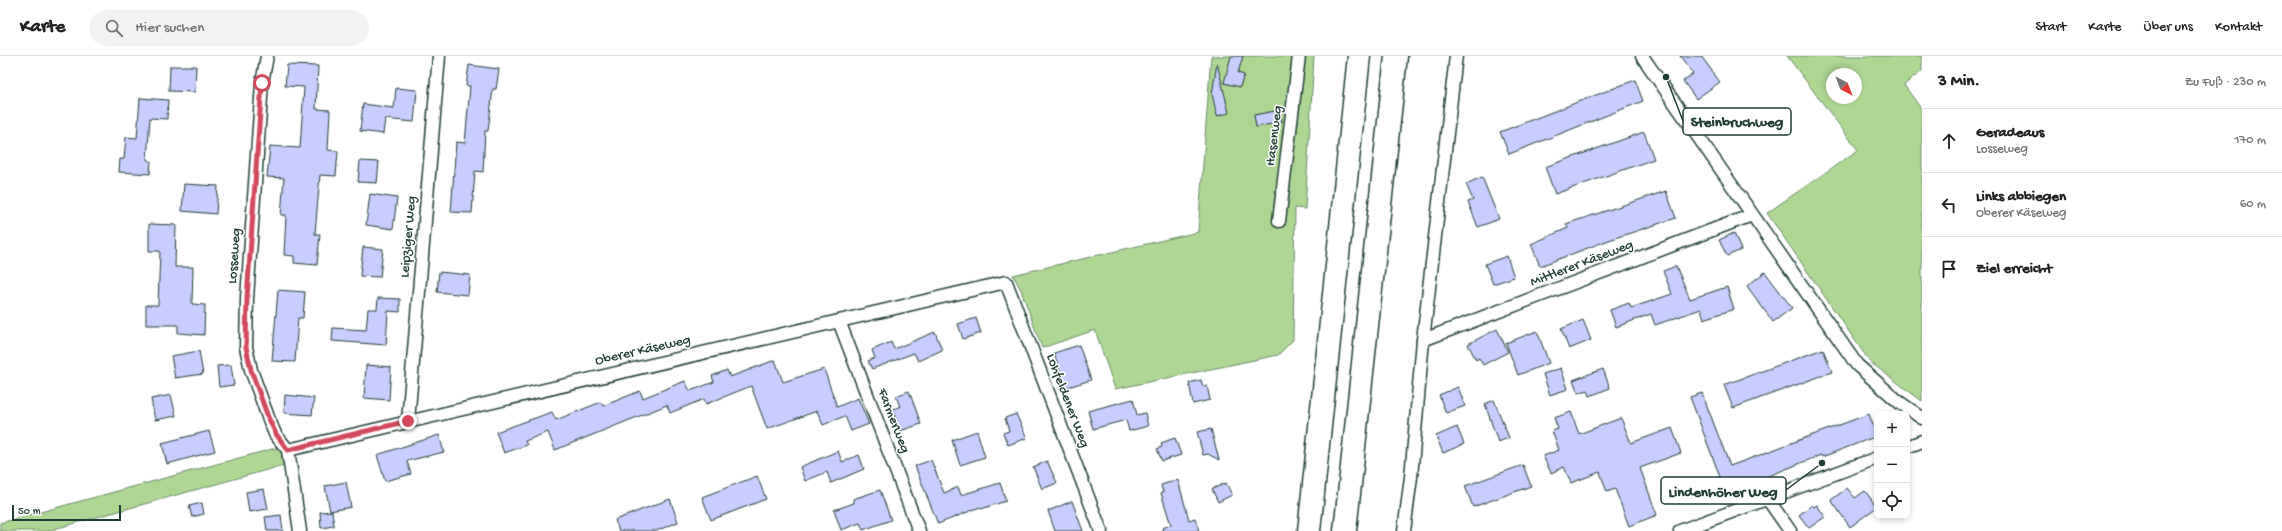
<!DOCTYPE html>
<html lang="de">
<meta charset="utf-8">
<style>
body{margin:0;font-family:"Gochi Hand",sans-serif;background:#f2f2f2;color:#222}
.controls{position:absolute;right:12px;bottom:12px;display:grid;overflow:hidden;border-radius:8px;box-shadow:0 2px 6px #0003}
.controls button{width:36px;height:36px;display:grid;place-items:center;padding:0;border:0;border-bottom:1px solid #e0e0e0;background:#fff;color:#222;font:20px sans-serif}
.compass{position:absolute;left:1826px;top:12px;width:36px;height:36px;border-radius:50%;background:#fff;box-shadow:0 2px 6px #0003;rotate:138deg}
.scale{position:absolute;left:12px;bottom:10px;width:109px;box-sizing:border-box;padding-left:4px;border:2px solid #1f3d34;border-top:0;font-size:11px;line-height:14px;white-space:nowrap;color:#1f3d34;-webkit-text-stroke:3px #fff;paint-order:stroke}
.stop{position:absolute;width:12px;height:12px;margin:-9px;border:3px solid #d1495b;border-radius:50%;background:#fff}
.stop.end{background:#d1495b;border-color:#fff;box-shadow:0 1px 4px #0008}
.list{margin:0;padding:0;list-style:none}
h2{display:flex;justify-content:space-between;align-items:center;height:52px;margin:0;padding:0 16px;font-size:17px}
h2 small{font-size:13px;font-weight:400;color:#767676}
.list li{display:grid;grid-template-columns:26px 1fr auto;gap:12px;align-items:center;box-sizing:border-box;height:64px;padding:0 16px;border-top:1px solid #e0e0e0}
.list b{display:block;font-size:15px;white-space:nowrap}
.list p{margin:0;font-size:13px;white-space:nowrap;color:#767676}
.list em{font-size:13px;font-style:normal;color:#767676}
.icon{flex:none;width:22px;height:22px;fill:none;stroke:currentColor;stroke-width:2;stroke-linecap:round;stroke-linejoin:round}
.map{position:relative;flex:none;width:1922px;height:475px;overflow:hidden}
header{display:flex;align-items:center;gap:24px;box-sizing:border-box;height:56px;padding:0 20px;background:#fff;border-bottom:1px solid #e0e0e0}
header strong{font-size:19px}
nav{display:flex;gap:22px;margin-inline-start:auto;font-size:14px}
.search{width:280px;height:36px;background:#f2f2f2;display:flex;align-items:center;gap:10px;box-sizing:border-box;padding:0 14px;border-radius:22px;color:#767676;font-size:15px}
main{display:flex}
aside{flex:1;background:#fff}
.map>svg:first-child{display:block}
.green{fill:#aed693;stroke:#668a64;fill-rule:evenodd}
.building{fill:#c8ccfe;stroke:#1f3d34}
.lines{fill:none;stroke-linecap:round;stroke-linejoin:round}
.street-casing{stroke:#1f3d34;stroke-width:15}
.highway-casing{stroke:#1f3d34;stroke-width:25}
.street{stroke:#fff;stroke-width:12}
.highway{stroke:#fff;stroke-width:22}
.route{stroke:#d1495b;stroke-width:5}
.labels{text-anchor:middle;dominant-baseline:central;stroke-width:3;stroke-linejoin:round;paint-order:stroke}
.street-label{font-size:14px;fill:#1f3d34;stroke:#fff}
.leader{fill:none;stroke:#1f3d34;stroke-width:1.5}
.callout-dot{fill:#1f3d34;stroke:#fff;stroke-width:1.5}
.callout{fill:#fff;stroke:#1f3d34;stroke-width:1.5}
.callout-label{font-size:15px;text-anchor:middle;font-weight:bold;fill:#1f3d34}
</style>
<header>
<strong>Karte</strong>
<div class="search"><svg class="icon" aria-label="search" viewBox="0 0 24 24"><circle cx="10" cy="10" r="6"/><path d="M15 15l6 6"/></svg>Hier suchen</div>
<nav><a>Start</a><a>Karte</a><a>Über uns</a><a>Kontakt</a></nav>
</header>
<main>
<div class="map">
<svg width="1922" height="475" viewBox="0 0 1922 475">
<rect width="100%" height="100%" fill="#fff"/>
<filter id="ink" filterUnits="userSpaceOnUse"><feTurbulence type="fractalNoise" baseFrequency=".025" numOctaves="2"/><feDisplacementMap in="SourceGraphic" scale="8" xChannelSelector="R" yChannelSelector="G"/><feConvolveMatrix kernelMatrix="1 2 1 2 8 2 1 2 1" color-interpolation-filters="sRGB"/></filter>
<g filter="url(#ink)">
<g class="green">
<path d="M1211,0H1314L1305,153L1295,152L1293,284L1278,299L1115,333L1095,274L1042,292L1021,234L1013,219L1198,176Z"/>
<path d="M1787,0H1922V15L1904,29L1922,54V345L1870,306L1767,157L1858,94ZM1832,18H1856V42H1832Z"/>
<path d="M283,390L292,407L47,475H0V467Z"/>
</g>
<g class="building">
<path d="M1231,0H1243L1238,17L1244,19L1240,31L1224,27Z"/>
<path d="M1680,0H1701L1720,26L1696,43L1683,25L1693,18Z"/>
<path d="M1217,7L1229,57L1217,60L1212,38Z"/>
<path d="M287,9L318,10L316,53L330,54L328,94L338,95L336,120L320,119L315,178H320L317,209L294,207V200L284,199L286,159H281L284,122L267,121L270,90L300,92L304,31L285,30Z"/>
<path d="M469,9L499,13L496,33H493L488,75H485L483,116L475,115L472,157L451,156L456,86L465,87L470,30H466Z"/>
<path d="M170,10H196L195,36L169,35Z"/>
<path d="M1635,24L1643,45L1509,98L1500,76Z"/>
<path d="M396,32L417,34L414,66L385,63L383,78L360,75L363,48L394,52Z"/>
<path d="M140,42L168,44L167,63L150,62L147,104L151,105L150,118L119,116L120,103H124L126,81L137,82Z"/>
<path d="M1280,54L1282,66L1256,71L1254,59Z"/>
<path d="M1644,76L1654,103L1555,138L1545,111Z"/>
<path d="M360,105L379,106L377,127L358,126Z"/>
<path d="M1482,121L1499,163L1478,171L1468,146L1473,144L1466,128Z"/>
<path d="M184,128L218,130L216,158L182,155Z"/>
<path d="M1666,135L1676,162L1609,184L1540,210L1531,188L1568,172L1566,168Z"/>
<path d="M370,138L397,142L393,173L366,169Z"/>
<path d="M149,168L176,169L175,211H193L192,248L205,249L204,279L178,277V269H146V249H158L160,195H149Z"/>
<path d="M1734,177L1741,194L1727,200L1719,184Z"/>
<path d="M363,191L383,193L380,221L360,220Z"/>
<path d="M1507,200L1514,221L1493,228L1485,208Z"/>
<path d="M1676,210L1690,243L1727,231L1734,253L1704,263L1701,253L1655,269L1651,258L1616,271L1610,254L1629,247L1631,252L1672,238L1663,215Z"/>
<path d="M439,216L470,219L468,239L437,236Z"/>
<path d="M1765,216L1792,252L1773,266L1747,230Z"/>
<path d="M278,234L305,236L303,262H298L295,306L272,305Z"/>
<path d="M378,242L400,243V256L388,255L386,289L332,285L333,272L366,274L368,253H377Z"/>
<path d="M976,262L981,277L963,283L958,268Z"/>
<path d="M1583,264L1591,284L1569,293L1561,273Z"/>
<path d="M1497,273L1508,296L1483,309L1479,302L1476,304L1468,288Z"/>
<path d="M1537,275L1549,307L1518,319L1506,287Z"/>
<path d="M935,276L942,294L918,305L914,297L872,313L868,305L875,302L872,294L891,286L894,293Z"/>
<path d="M1079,289L1091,324L1065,332L1054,297Z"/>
<path d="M1823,293L1832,316L1733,352L1724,329Z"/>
<path d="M199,295L203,318L175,322L171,300Z"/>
<path d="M775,304L783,326L824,313L837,351L858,342L869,368L851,375L845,360L823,369L817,355L767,373L751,330L706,348L704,343L670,357L667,349L555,394L548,376L525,385L527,389L504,397L496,376L552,356L556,364L601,346L603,350L640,335L643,342L685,325L690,335L714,326L712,320L727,314L730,321Z"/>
<path d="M231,309L234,329L219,331L217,310Z"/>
<path d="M366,309L391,311L389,344L364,342Z"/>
<path d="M1561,312L1568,333L1550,339L1543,318Z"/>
<path d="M1603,313L1610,332L1590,340L1588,334L1578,337L1573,324Z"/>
<path d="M1201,324L1203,331L1207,330L1210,344L1193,348L1189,327Z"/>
<path d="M1458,331L1465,350L1446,357L1439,339Z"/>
<path d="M909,335L921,368L900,375L892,353L900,351L896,340Z"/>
<path d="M1702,337L1730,410L1869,358L1877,380L1822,401L1821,399L1726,437L1690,341Z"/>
<path d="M171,339L176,360L155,364L151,343Z"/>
<path d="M285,339L314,342L312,359L284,357Z"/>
<path d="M1133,343L1137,359L1145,357L1148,370L1129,375L1126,364L1093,373L1088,355Z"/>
<path d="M1494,344L1509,382L1498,386L1485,348Z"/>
<path d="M1571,356L1579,378L1621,362L1631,387L1672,372L1681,397L1640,412L1657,459L1629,470L1615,433L1607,436L1600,416L1571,427L1564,411L1551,417L1543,400L1559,394L1552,375L1558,373L1554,362Z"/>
<path d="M1016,358L1027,382L1008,389L1003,377L1009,375L1005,362Z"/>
<path d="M1457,371L1464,388L1443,397L1436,380Z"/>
<path d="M1211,373L1219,404L1208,398L1203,399L1197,376Z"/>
<path d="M209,375L215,395L167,408L162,387Z"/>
<path d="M977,375L985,401L960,409L952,384Z"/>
<path d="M439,379L444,396L407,405L411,418L385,425L377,399Z"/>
<path d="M1175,382L1181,399L1162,405L1157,393L1162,391L1161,387Z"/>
<path d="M838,395L842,406L859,399L864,413L831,427L827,416L805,425L800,411Z"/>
<path d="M931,404L944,437L958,431L961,439L1000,427L1006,445L981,453L980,451L938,468L915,410Z"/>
<path d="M1047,405L1057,427L1042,433L1033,411Z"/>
<path d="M1523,409L1531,430L1473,451L1465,430Z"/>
<path d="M757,420L766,443L711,464L702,441Z"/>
<path d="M1178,424L1189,464L1195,462L1199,475H1163L1162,472L1171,469L1161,437L1163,436L1161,429Z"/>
<path d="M346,426L351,451L330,455L325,430Z"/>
<path d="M1226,427L1232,439L1218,446L1212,433Z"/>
<path d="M1847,432L1855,442L1865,435L1877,451L1850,471L1831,444Z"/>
<path d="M264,433L268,453L249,456L246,436Z"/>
<path d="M880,434L891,464L863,474L860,467L841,474L834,454L854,447L853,443Z"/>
<path d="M670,443L678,466L656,475H619L615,464Z"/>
<path d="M1072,445L1083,475H1055L1048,455Z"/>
<path d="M202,447L204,458L192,461L189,450Z"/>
<path d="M1812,449L1814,451L1817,449L1825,461L1809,472L1799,459Z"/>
<path d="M332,455L334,470L321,472L320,456Z"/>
<path d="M281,459L283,475H267L265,461Z"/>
</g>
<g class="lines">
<g class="street-casing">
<g id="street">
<path d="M267,0L262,27L247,242L246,291L251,314L268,361L275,378L288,394L300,475"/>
<path d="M1642,0L1857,309L1899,346L1922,362"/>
<path d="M1279,165L1299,0"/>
<path d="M839,265L919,475"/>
<path d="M1423,284L1752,159"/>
<path d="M408,365L439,0"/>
<path d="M1907,391L1922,385"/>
<path d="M288,394L1006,226L1101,475"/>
<path d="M1767,442L1790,475"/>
<path d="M1404,475L1411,421L1423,284L1456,0"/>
<path d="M1680,475L1877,402"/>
</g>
</g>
<g class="highway-casing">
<g id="highway">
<path d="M1309,475L1359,0"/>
<path d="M1345,475L1396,0"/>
</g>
</g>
<use href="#street" class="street"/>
<use href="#highway" class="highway"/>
</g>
</g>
<g class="lines" filter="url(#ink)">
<path class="route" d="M262,27L247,242L246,291L251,314L268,361L276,378L288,394L408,365"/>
</g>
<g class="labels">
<g class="street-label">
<text transform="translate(1275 80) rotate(-83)">Hasenweg</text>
<text transform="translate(409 181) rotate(-85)">Leipziger Weg</text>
<text transform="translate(235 200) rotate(-86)">Losseweg</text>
<text transform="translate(1582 208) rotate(-21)">Mittlerer Käseweg</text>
<text transform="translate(643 295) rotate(-13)">Oberer Käseweg</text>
<text transform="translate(1067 345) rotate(69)">Lohfeldener Weg</text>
<text transform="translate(893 365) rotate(69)">Farmerweg</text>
</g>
</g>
<path class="leader" d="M1666 21L1683 65M1822 407L1786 434"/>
<g class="callout-dot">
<circle cx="1666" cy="21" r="4"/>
<circle cx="1822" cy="407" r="4"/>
</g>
<g class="callout">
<rect x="1683" y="52" width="108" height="27" rx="4"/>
<rect x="1661" y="421" width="125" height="27" rx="4"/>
</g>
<g class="callout-label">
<text x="1737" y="70">Steinbruchweg</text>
<text x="1723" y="440">Lindenhöher Weg</text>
</g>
</svg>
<div class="controls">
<button>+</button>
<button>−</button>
<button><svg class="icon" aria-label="locate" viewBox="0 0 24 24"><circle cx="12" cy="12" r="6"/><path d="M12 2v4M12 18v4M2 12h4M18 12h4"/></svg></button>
</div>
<svg class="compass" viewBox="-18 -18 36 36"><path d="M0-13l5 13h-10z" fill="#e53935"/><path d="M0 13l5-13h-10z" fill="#767676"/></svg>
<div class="scale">50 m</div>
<div class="stop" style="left:262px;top:27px"></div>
<div class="stop end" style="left:408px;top:365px"></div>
</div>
<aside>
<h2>3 Min.<small>Zu Fuß · 230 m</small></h2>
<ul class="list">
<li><svg class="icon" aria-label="ahead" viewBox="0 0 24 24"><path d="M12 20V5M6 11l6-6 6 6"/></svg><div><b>Geradeaus</b><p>Losseweg</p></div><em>170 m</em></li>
<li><svg class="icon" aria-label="left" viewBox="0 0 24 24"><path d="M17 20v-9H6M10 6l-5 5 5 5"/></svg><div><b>Links abbiegen</b><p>Oberer Käseweg</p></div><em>60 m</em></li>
<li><svg class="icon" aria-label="arrive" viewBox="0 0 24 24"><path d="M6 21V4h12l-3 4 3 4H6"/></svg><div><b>Ziel erreicht</b></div></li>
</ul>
</aside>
</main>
